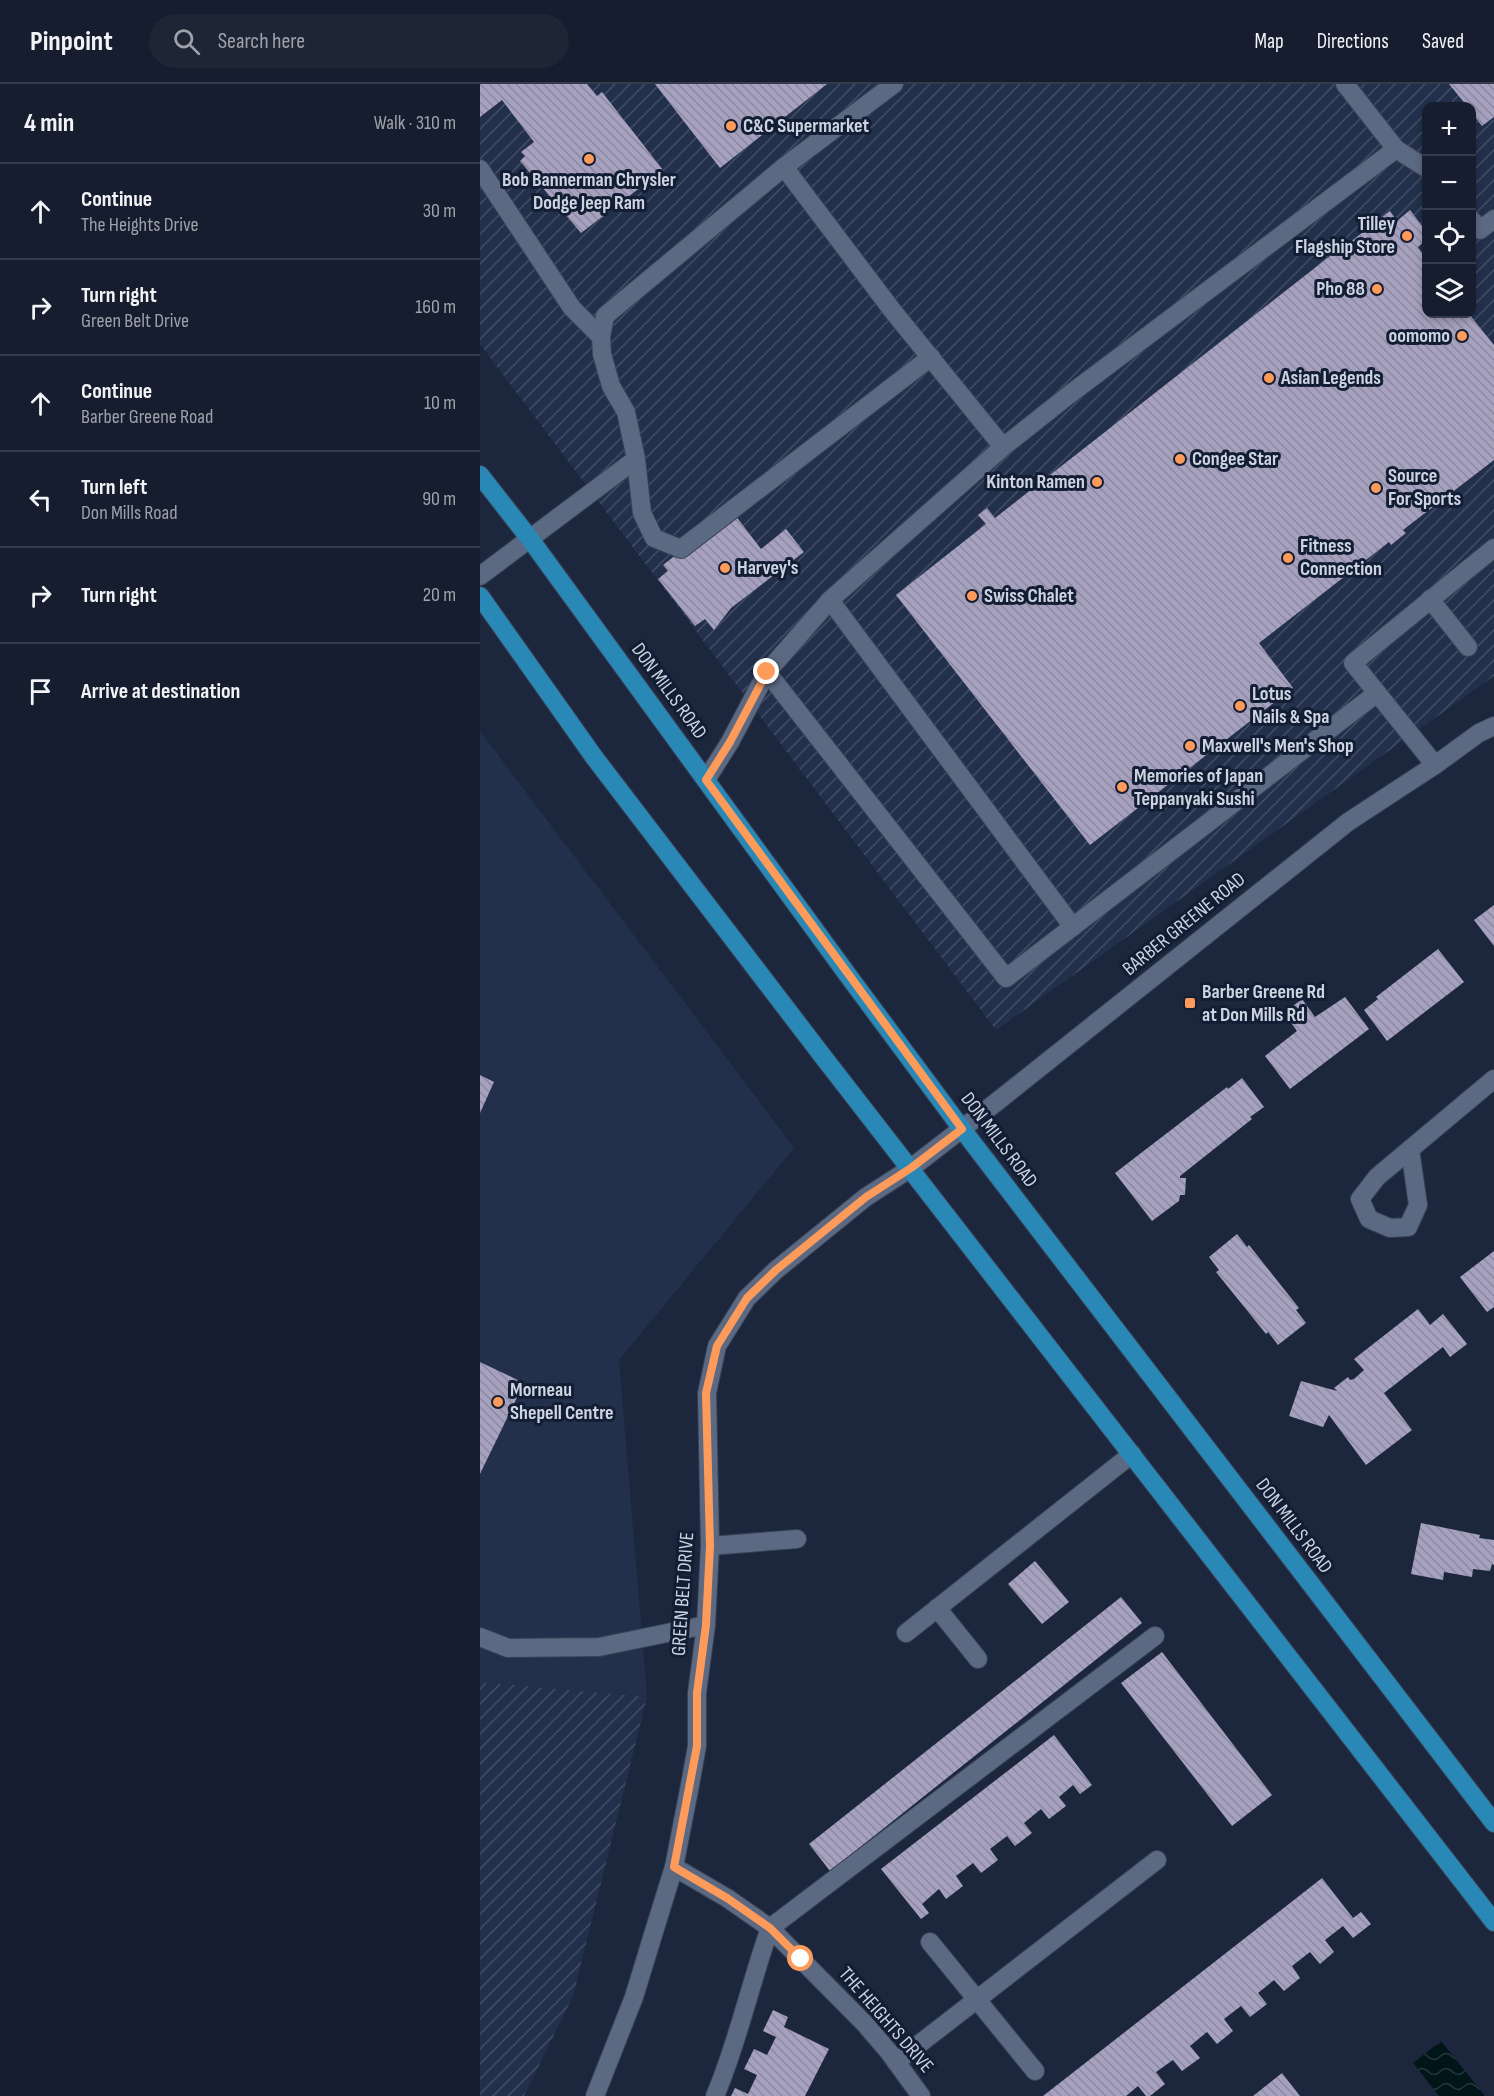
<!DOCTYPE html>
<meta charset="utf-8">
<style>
body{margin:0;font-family:"Sofia Sans Condensed",sans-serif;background:#1e2636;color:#f1f3f6}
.controls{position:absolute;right:18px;top:18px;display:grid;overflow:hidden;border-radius:12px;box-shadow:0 3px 9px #0003}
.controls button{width:54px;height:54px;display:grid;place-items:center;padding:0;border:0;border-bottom:2px solid #343b4a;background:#151d2e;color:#f1f3f6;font:30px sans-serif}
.stop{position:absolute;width:18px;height:18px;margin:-14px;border:4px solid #ff9b5a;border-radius:50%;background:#fff}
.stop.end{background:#ff9b5a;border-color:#fff;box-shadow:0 2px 6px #0008}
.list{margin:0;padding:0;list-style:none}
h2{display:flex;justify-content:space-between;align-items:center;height:78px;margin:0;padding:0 24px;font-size:26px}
h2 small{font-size:20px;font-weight:400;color:#9da2aa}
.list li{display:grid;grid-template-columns:39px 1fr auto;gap:18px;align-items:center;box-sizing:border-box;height:96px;padding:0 24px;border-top:2px solid #343b4a}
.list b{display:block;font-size:22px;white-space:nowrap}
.list p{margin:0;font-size:20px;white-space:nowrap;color:#9da2aa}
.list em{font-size:20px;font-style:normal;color:#9da2aa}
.icon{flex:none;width:33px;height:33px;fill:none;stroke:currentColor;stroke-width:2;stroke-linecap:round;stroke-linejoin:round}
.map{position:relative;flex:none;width:1014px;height:2012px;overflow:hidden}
header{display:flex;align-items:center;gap:36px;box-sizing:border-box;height:84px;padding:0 30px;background:#151d2e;border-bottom:2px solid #343b4a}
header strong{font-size:28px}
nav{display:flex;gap:33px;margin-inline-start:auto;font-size:21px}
.search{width:420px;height:54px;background:#1e2636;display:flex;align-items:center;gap:15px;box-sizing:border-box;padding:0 21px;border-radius:33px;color:#9da2aa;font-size:22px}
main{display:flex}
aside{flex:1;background:#151d2e}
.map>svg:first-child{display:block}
.built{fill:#23304c}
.industrial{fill:url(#industrial-furrows);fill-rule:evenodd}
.water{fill:url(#water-waves)}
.building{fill:url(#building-back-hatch)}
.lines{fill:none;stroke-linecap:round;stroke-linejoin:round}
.minor-casing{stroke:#394255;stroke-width:20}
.major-casing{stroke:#394255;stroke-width:20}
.minor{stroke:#5c6983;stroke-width:18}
.major{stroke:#2988b5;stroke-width:18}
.route{stroke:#ff9b5a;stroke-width:8}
.poi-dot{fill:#ff9b5a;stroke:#131d33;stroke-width:2}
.labels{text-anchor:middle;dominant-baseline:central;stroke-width:6;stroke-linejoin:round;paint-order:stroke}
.poi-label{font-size:20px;font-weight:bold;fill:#ccd4e2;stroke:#131d33;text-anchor:start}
.street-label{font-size:20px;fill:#ccd4e2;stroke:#131d33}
</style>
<header>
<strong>Pinpoint</strong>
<div class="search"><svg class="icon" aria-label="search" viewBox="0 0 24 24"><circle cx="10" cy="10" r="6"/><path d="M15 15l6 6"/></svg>Search here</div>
<nav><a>Map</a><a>Directions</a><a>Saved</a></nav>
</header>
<main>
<aside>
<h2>4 min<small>Walk · 310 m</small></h2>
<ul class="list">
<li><svg class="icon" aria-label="ahead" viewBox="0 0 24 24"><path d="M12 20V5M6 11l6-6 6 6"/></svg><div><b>Continue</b><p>The Heights Drive</p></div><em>30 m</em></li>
<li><svg class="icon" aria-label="right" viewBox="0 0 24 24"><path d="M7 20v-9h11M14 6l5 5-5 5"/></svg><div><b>Turn right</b><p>Green Belt Drive</p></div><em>160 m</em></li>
<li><svg class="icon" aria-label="ahead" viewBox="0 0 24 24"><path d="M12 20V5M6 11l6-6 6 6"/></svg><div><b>Continue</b><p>Barber Greene Road</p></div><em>10 m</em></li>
<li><svg class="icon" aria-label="left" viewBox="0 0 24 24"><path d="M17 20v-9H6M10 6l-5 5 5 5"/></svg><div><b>Turn left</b><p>Don Mills Road</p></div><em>90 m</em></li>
<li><svg class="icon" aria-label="right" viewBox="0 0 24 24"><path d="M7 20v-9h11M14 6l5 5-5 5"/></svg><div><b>Turn right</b></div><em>20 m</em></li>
<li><svg class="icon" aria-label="arrive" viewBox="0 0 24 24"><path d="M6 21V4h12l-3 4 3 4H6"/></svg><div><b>Arrive at destination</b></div></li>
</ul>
</aside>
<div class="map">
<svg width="1014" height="2012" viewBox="0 0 1014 2012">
<defs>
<pattern id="industrial-furrows" width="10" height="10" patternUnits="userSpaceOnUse" patternTransform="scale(1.5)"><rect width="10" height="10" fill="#23304c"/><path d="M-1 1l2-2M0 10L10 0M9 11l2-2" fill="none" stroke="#424d66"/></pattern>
<pattern id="water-waves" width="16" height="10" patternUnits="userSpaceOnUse" patternTransform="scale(1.5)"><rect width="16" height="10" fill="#001619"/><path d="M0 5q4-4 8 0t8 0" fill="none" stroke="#24373a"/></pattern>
<pattern id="building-back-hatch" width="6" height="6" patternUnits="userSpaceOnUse" patternTransform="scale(1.5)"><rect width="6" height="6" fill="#a6a1bf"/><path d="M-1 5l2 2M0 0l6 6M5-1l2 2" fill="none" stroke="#8c89a0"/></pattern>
</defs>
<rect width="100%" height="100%" fill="#1c273d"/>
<path class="built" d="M0,647L314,1064L139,1276L167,1613L0,1598Z"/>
<g class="industrial">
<path d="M0,0H1014V592L516,946L0,260ZM946,22H992V230H946Z"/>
<path d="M0,1598L167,1613L93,1912L44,2012H0Z"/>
</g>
<path class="water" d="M961,1957L1005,2012H959L933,1979Z"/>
<g class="building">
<path d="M0,0H107L117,12L122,8L183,86L101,149L40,77L45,72L41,68L54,58L22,16L0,33Z"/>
<path d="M175,0H347L240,84Z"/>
<path d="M969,0H1014V33L1002,42L992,29V22H987Z"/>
<path d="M930,126L946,147V156L938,163L946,175V230H989L1014,261V376L923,446L926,449L911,461L909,458L779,559L813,604L610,761L416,511L506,440L498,431L507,424L515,434L859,165L860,166L910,127L917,137Z"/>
<path d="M252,427L281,465L306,445L324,468L251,524L234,546L225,535L215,542L178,495L188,487L183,481Z"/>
<path d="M1014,821V862L994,836Z"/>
<path d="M958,865L984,898L907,957L884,926L898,915L896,913Z"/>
<path d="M865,913L889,945L810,1005L785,972L817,947L804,929L822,915L835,933Z"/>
<path d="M0,991L14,998L0,1029Z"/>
<path d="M762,994L784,1023L770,1033L772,1035L700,1092V1094H706L705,1111H700L699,1117L672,1137L635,1089L747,1003L748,1005Z"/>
<path d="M757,1150L767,1163L769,1161L819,1224L816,1226L826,1239L798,1261L788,1248L786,1250L736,1188L739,1186L729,1173Z"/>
<path d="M1014,1167V1223L1007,1228L980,1193Z"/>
<path d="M938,1225L950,1241L963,1230L987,1260L970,1273L963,1263L904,1309L932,1346L886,1381L849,1331L843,1343L809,1332L821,1297L857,1307L854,1304L868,1293L870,1296L874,1295L884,1286L874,1275Z"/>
<path d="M0,1278L44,1299L0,1390Z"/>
<path d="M941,1439L1000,1451L999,1454L1014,1456V1481L1012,1480L1010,1487L993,1485L992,1493L964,1488L963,1496L931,1490Z"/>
<path d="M555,1477L589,1518L562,1540L528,1500Z"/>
<path d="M641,1513L662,1539L350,1787L329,1760Z"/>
<path d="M682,1568L792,1711L752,1742L641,1599Z"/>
<path d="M574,1651L612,1701L600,1710L593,1701L579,1713L586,1722L569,1735L561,1725L544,1739L552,1749L535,1762L527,1752L510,1765L518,1776L501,1789L493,1779L476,1792L483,1802L466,1815L459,1805L442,1820L449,1829L441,1835L401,1785Z"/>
<path d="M842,1794L873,1834L881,1828L891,1840L873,1854L863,1842L845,1856L854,1868L840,1880L830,1868L812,1882L820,1894L804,1907L794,1896L778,1909L787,1920L770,1933L761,1922L744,1935L753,1947L737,1960L727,1948L710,1962L720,1974L702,1987L693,1976L676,1988L685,2000L670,2012H666L658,2002L646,2012H563Z"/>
<path d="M293,1926L308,1933L304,1943L349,1965L325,2012H251L255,2004L268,2010L277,1991L264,1985L274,1965L287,1971L296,1953L283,1947Z"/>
<path d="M802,1989L820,2012H773Z"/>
</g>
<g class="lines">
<g class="minor-casing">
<g id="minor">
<path d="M414,0L304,83L125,232L121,253L122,270L131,302L146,328L156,375L162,429L174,454L201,465L451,273"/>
<path d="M916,65L946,84"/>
<path d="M304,83L412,226L523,363"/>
<path d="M0,85L92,224L121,253"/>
<path d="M992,136L1000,146L1014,135"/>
<path d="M0,492L156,375"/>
<path d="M950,515L988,563"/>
<path d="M350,516L593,843"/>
<path d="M287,588L526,894L897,609"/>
<path d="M955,681L873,579L1014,464"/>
<path d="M226,696L250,658L287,588L350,516L523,363L590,310L916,65L865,0"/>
<path d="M930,1065L938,1121L928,1143L910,1144L889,1135L880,1115L897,1093L1014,995"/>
<path d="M230,1462L317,1455"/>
<path d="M457,1524L498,1575"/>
<path d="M426,1549L652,1370"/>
<path d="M0,1553L28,1564L119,1563L226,1541"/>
<path d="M194,1783L247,1814L290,1844L385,1940L409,1968L441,2012"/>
<path d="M450,1858L555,1987"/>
<path d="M416,1978L677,1776"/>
<path d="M115,2012L154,1913L176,1841L194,1783L210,1701L217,1662V1609L226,1541L230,1462L227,1309L237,1262L267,1214L296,1186L386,1113L431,1084L514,1020L868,738L955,681L999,649L1014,642"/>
<path d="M235,2012C258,1958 270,1900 290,1844L675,1552"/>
</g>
</g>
<g class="major-casing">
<g id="major">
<path d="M0,391L50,455L367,890L482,1045L1014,1739"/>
<path d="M0,512L114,673L341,970L1014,1838"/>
</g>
</g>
<use href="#minor" class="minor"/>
<use href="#major" class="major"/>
</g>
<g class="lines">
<path class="route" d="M287,588L250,658L226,696L482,1045L431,1084L386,1113L296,1186L267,1214L237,1262L226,1309L230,1462L226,1541L217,1609V1662L194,1783L247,1814L290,1844L321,1875"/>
</g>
<g class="poi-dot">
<circle cx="251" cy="42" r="6"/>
<circle cx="109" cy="75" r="6"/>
<circle cx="927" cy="152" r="6"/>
<circle cx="897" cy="205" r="6"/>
<circle cx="982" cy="252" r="6"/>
<circle cx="789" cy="294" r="6"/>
<circle cx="700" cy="375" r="6"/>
<circle cx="617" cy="398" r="6"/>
<circle cx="896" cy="404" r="6"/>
<circle cx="808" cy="474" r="6"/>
<circle cx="245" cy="484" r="6"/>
<circle cx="492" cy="512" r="6"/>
<circle cx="760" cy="622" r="6"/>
<circle cx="710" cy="662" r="6"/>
<circle cx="642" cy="703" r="6"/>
<rect x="704" y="913" width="12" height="12" rx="3"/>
<circle cx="18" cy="1318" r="6"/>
</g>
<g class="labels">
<g class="poi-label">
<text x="263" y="42">C&amp;C Supermarket</text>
<text x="109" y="96" text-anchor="middle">Bob Bannerman Chrysler<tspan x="109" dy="23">Dodge Jeep Ram</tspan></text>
<text x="915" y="140" text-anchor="end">Tilley<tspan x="915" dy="23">Flagship Store</tspan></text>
<text x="885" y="205" text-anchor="end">Pho 88</text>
<text x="970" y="252" text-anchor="end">oomomo</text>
<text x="801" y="294">Asian Legends</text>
<text x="712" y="375">Congee Star</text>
<text x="908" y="392">Source<tspan x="908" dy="23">For Sports</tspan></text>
<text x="605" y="398" text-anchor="end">Kinton Ramen</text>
<text x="820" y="462">Fitness<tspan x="820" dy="23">Connection</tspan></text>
<text x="257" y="484">Harvey's</text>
<text x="504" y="512">Swiss Chalet</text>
<text x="772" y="610">Lotus<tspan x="772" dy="23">Nails &amp; Spa</tspan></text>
<text x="722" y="662">Maxwell's Men's Shop</text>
<text x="654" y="692">Memories of Japan<tspan x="654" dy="23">Teppanyaki Sushi</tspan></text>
<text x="722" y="908">Barber Greene Rd<tspan x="722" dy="23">at Don Mills Rd</tspan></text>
<text x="30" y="1306">Morneau<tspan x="30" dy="23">Shepell Centre</tspan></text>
</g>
<g class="street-label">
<text transform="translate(189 607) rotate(54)">DON MILLS ROAD</text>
<text transform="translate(704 840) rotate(-39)">BARBER GREENE ROAD</text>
<text transform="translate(519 1056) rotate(53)">DON MILLS ROAD</text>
<text transform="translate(814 1442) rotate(53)">DON MILLS ROAD</text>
<text transform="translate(203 1510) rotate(-86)">GREEN BELT DRIVE</text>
<text transform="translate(406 1936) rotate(49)">THE HEIGHTS DRIVE</text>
</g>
</g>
</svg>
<div class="controls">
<button>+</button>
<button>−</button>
<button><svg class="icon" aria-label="locate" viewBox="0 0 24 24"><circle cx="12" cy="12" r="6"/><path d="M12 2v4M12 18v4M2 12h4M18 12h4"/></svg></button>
<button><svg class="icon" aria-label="layers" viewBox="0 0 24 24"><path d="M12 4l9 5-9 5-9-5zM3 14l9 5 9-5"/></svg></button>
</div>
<div class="stop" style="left:321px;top:1875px"></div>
<div class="stop end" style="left:287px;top:588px"></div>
</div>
</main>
